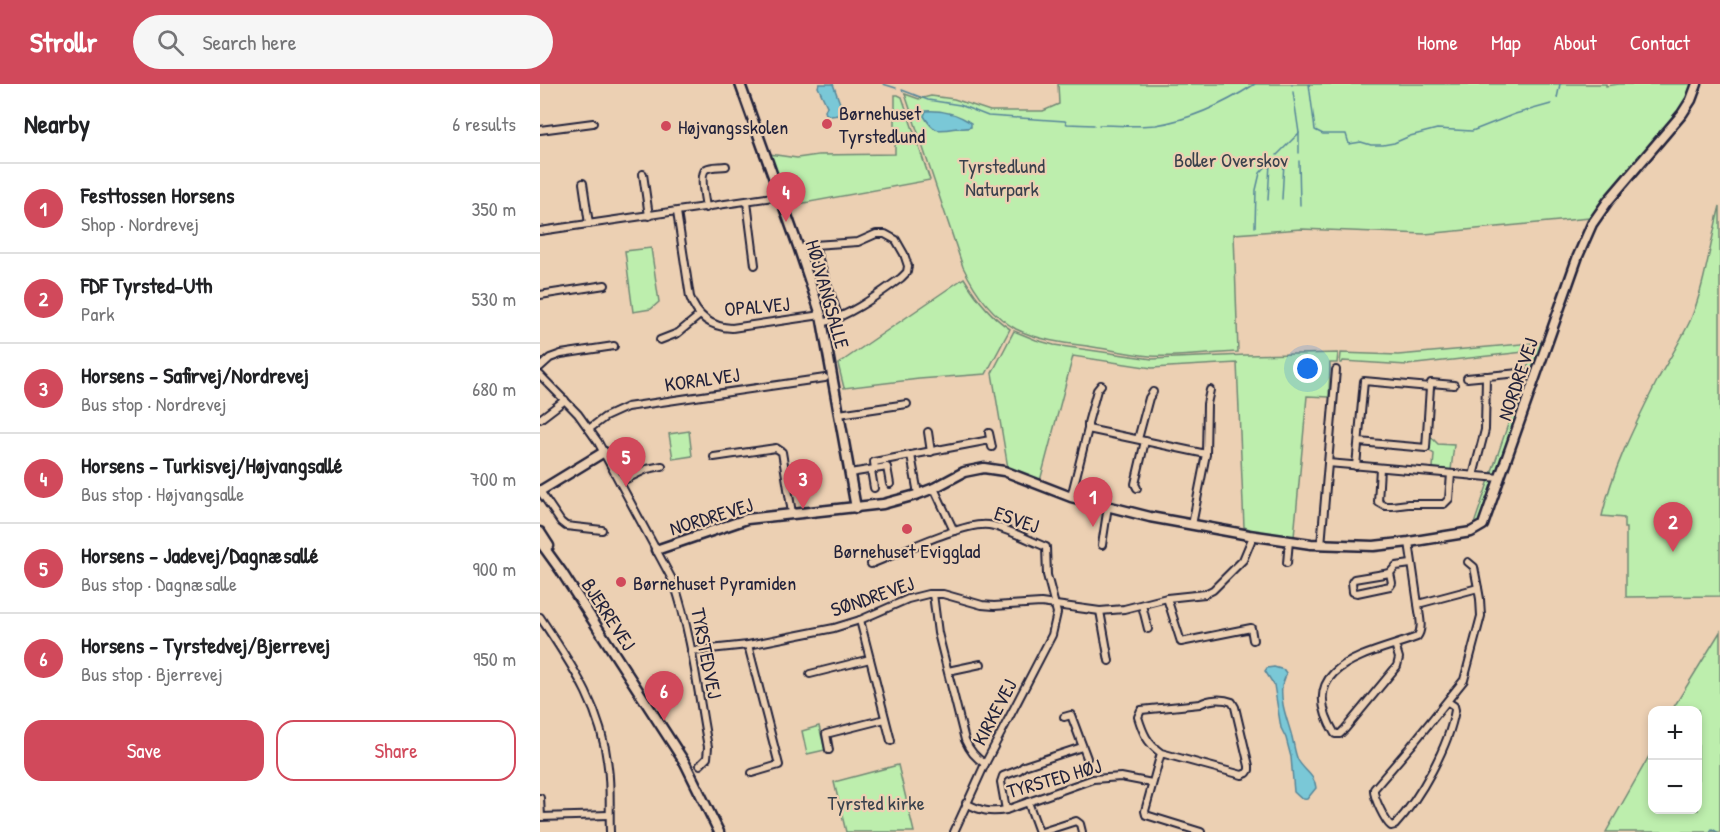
<!DOCTYPE html>
<meta charset="utf-8">
<style>
body{margin:0;font-family:"Patrick Hand",sans-serif;background:#f6f6f6;color:#202124}
.controls{position:absolute;right:18px;bottom:18px;display:grid;overflow:hidden;border-radius:12px;box-shadow:0 3px 9px #0003}
.controls button{width:54px;height:54px;display:grid;place-items:center;padding:0;border:0;border-bottom:2px solid #e0e0e0;background:#fff;color:#202124;font:30px sans-serif}
.you{position:absolute;left:768px;top:285px;width:21px;height:21px;margin:-15px;border:4px solid #fff;border-radius:50%;background:#1a73e8;box-shadow:0 0 0 9px #1a73e833}
.badge{display:grid;place-items:center;width:39px;height:39px;border-radius:50%;background:#d1495b;color:#fff;font-size:20px;font-weight:700}
.pin{position:absolute;translate:-50% -50px;filter:drop-shadow(0 2px 3px #0008)}
.pin::after{content:'';position:absolute;top:32px;width:21px;height:18px;background:inherit;clip-path:polygon(0 0,100% 0,50% 100%)}
.list{margin:0;padding:0;list-style:none}
h2{display:flex;justify-content:space-between;align-items:center;height:78px;margin:0;padding:0 24px;font-size:26px}
h2 small{font-size:20px;font-weight:400;color:#757577}
.list li{display:grid;grid-template-columns:39px 1fr auto;gap:18px;align-items:center;box-sizing:border-box;height:90px;padding:0 24px;border-top:2px solid #e0e0e0}
.list b{display:block;font-size:22px;white-space:nowrap}
.list p{margin:0;font-size:20px;white-space:nowrap;color:#757577}
.list em{font-size:20px;font-style:normal;color:#757577}
.actions{display:flex;gap:12px;padding:18px 24px}
.actions a{flex:1;padding:14px 0;border:2px solid #d1495b;border-radius:18px;text-align:center;font-size:21px;color:#d1495b}
.actions .main{background:#d1495b;color:#fff}
.icon{flex:none;width:33px;height:33px;fill:none;stroke:currentColor;stroke-width:2;stroke-linecap:round;stroke-linejoin:round}
.map{position:relative;flex:none;width:1180px;height:748px;overflow:hidden}
header{display:flex;align-items:center;gap:36px;box-sizing:border-box;height:84px;padding:0 30px;background:#d1495b;color:#fff}
header strong{font-size:28px}
nav{display:flex;gap:33px;margin-inline-start:auto;font-size:21px}
.search{width:420px;height:54px;background:#f6f6f6;display:flex;align-items:center;gap:15px;box-sizing:border-box;padding:0 21px;border-radius:33px;color:#757577;font-size:22px}
main{display:flex}
aside{flex:1;background:#fff}
.map>svg:first-child{display:block}
.green{fill:#bdeead;stroke:#708874;stroke-width:1.5}
.water{fill:#7ac8d7;stroke:#578699;stroke-width:1.5}
.lines{fill:none;stroke-linecap:round;stroke-linejoin:round}
.stream{stroke:#578699;stroke-width:1.5}
.street-casing{stroke:#22223b;stroke-width:10}
.secondary-casing{stroke:#22223b;stroke-width:13}
.street{stroke:#ecd0b3;stroke-width:6}
.secondary{stroke:#ecd0b3;stroke-width:8}
.poi-dot{fill:#d1495b;stroke:#ecd0b3;stroke-width:2}
.labels{text-anchor:middle;dominant-baseline:central;stroke-width:4.5;stroke-linejoin:round;paint-order:stroke}
.poi-label{font-size:20px;fill:#22223b;stroke:#ecd0b3;text-anchor:start}
.park-label{font-size:20px;fill:#39414c;stroke:#ecd0b3}
.street-label{font-size:20px;fill:#22223b;stroke:#ecd0b3}
</style>
<header>
<strong>Strollr</strong>
<div class="search"><svg class="icon" aria-label="search" viewBox="0 0 24 24"><circle cx="10" cy="10" r="6"/><path d="M15 15l6 6"/></svg>Search here</div>
<nav><a>Home</a><a>Map</a><a>About</a><a>Contact</a></nav>
</header>
<main>
<aside>
<h2>Nearby<small>6 results</small></h2>
<ul class="list">
<li><span class="badge">1</span><div><b>Festtossen Horsens</b><p>Shop · Nordrevej</p></div><em>350 m</em></li>
<li><span class="badge">2</span><div><b>FDF Tyrsted-Uth</b><p>Park</p></div><em>530 m</em></li>
<li><span class="badge">3</span><div><b>Horsens - Safirvej/Nordrevej</b><p>Bus stop · Nordrevej</p></div><em>680 m</em></li>
<li><span class="badge">4</span><div><b>Horsens - Turkisvej/Højvangsallé</b><p>Bus stop · Højvangsalle</p></div><em>700 m</em></li>
<li><span class="badge">5</span><div><b>Horsens - Jadevej/Dagnæsallé</b><p>Bus stop · Dagnæsalle</p></div><em>900 m</em></li>
<li><span class="badge">6</span><div><b>Horsens - Tyrstedvej/Bjerrevej</b><p>Bus stop · Bjerrevej</p></div><em>950 m</em></li>
</ul>
<div class="actions"><a class="main">Save</a><a>Share</a></div>
</aside>
<div class="map">
<svg width="1180" height="748" viewBox="0 0 1180 748">
<rect width="100%" height="100%" fill="#ecd0b3"/>
<filter id="ink" filterUnits="userSpaceOnUse"><feTurbulence type="fractalNoise" baseFrequency=".0167" numOctaves="2"/><feDisplacementMap in="SourceGraphic" scale="12" xChannelSelector="R" yChannelSelector="G"/><feConvolveMatrix kernelMatrix="1 2 1 2 8 2 1 2 1" color-interpolation-filters="sRGB"/></filter>
<g filter="url(#ink)">
<g class="green">
<path d="M518,0H1066V2L1079,0H1154C1144,29 1123,48 1104,71C1085,92 1067,112 1050,134L885,150L761,145L694,150L698,268C671,269 636,274 610,272C589,270 568,265 547,262C522,259 498,256 476,245C451,231 435,208 423,183L365,10L379,15L391,12L414,15L450,27H503L519,20Z"/>
<path d="M355,11H358L362,13L390,96L248,122L229,70L257,74L278,71L355,70Z"/>
<path d="M1180,122V512L1086,513V444H1084V434L1062,432C1073,384 1095,341 1117,297C1128,277 1140,258 1150,237C1165,202 1170,159 1180,122Z"/>
<path d="M111,164L119,218L111,225L93,228L85,167Z"/>
<path d="M424,194C436,214 450,232 470,245L446,290L379,295L304,304L298,280Z"/>
<path d="M474,247L496,256L514,261L612,275L706,271L798,269L797,279H790L789,313L767,312L754,453L715,447L704,443L697,279L612,284L533,272L500,397L468,384L452,289Z"/>
<path d="M1004,258L942,438L932,446L993,267L867,281L803,277L802,279H800L801,269L858,271Z"/>
<path d="M149,347L152,372L133,375L129,350Z"/>
<path d="M889,351L898,360L914,361L911,386L893,384L894,370L888,366Z"/>
<path d="M1180,548V748H1066L1112,667V726H1158V626H1132Z"/>
<path d="M279,642L285,666L267,670L262,647Z"/>
<path d="M358,681L374,748H306L294,698Z"/>
</g>
<g class="water">
<path d="M279,0H293L301,22L298,31L291,32L286,30L285,27L287,22L278,3Z"/>
<path d="M386,27C401,26 418,30 431,39V43C426,45 422,44 417,44C398,47 394,49 384,32Z"/>
<path d="M734,583L744,586L746,589C746,594 743,597 742,602C740,620 748,637 752,653C754,661 755,670 758,676C764,687 775,691 776,704L767,715C761,716 758,712 754,708L751,673L746,654L741,644L734,601L725,587L727,584Z"/>
</g>
<g class="lines">
<g class="stream">
<path d="M343,0L356,4"/>
<path d="M752,0V1"/>
<path d="M769,0L775,46L783,50H806L809,60L821,58L831,61H843L854,59L870,52L897,45L932,47L975,30L1011,20"/>
<path d="M362,6L388,16L420,21L448,32L525,37L527,40L554,41"/>
<path d="M1017,14L1020,0"/>
<path d="M559,41C578,41 598,43 616,41C653,35 684,20 715,0"/>
<path d="M759,49V69"/>
<path d="M737,71L759,49L753,8"/>
<path d="M759,77L760,121"/>
<path d="M742,115L744,78"/>
<path d="M728,116L730,79"/>
<path d="M715,143L716,106L720,89L730,78"/>
<path d="M1170,748L1172,745L1177,748"/>
</g>
<g class="street-casing">
<g id="street">
<path d="M0,46L53,39"/>
<path d="M103,90L109,132"/>
<path d="M43,99L49,140"/>
<path d="M207,118L215,181"/>
<path d="M166,124C165,115 159,90 166,85C171,82 181,83 186,82"/>
<path d="M137,128L150,213C157,233 171,243 192,244L281,231"/>
<path d="M0,147L240,112"/>
<path d="M274,161L299,234"/>
<path d="M259,165L274,161L318,158L336,150H345L356,156L364,170L368,182L367,188L361,194C336,212 313,230 283,239"/>
<path d="M0,211L65,201"/>
<path d="M120,256L138,249L160,231"/>
<path d="M0,283L10,274L21,270L74,262"/>
<path d="M0,291L38,330L58,358L134,499C152,552 158,609 168,663L167,674L160,681"/>
<path d="M927,294L979,289"/>
<path d="M299,330L367,320"/>
<path d="M0,335L25,316"/>
<path d="M49,345L65,333L87,323L285,294"/>
<path d="M548,345V339L557,306L561,301"/>
<path d="M388,348L391,368"/>
<path d="M449,349L452,363"/>
<path d="M598,355L609,314L613,308"/>
<path d="M819,358L886,364L890,303"/>
<path d="M666,370L667,320L670,306"/>
<path d="M371,371L450,356"/>
<path d="M174,373L236,364L242,368L252,429"/>
<path d="M788,379L960,394"/>
<path d="M816,382L824,297L890,303L891,299L914,301"/>
<path d="M840,384L838,418L845,422H852L868,420H904L909,415L911,390"/>
<path d="M335,385L334,378L371,371L378,410"/>
<path d="M331,386L334,404"/>
<path d="M310,389L347,383L350,400"/>
<path d="M933,392L945,346L946,292"/>
<path d="M80,398L107,385L122,382"/>
<path d="M394,404L414,447"/>
<path d="M597,404L595,400L605,357"/>
<path d="M0,407L21,438L26,442L62,446"/>
<path d="M531,413L548,345L666,370L652,441"/>
<path d="M869,458L878,520L938,504L934,483L928,478"/>
<path d="M562,461L568,422"/>
<path d="M781,461L796,286"/>
<path d="M747,479L749,457"/>
<path d="M331,480C357,470 425,437 449,441C464,443 491,457 506,463L507,491L517,529L512,551L445,680L414,748"/>
<path d="M850,489L852,499L850,502L817,509L813,508L812,498L814,495L850,489L856,482L871,480"/>
<path d="M393,510L398,549L425,656C430,667 435,673 445,680"/>
<path d="M627,514L641,558L711,544L713,556"/>
<path d="M602,521L608,545"/>
<path d="M560,527L569,577"/>
<path d="M0,533C33,583 61,622 68,683C71,705 69,726 70,748"/>
<path d="M320,536L351,657"/>
<path d="M208,561L239,681L212,689"/>
<path d="M855,561L859,574L857,582L805,645L800,650H795C753,581 828,571 877,553C884,544 879,531 878,520"/>
<path d="M151,567L208,561L294,544L320,536L368,515L388,510H403L442,521L454,522L501,519L560,527L584,525L627,514L665,510L673,506L703,476L711,457"/>
<path d="M408,587L441,580"/>
<path d="M270,590L330,575"/>
<path d="M908,618L914,622L915,626C909,662 880,714 855,741L851,742C845,737 833,713 834,705L871,662L924,596L941,532L940,515L938,504"/>
<path d="M524,633L531,631L547,674"/>
<path d="M289,666L286,650L345,635"/>
<path d="M621,669C607,659 603,649 598,633L601,626L660,620C669,615 682,614 692,618L695,623L709,682V686L707,689L702,691L621,669L605,727L606,731L661,748"/>
<path d="M0,714L1,733"/>
<path d="M488,718L499,748"/>
<path d="M426,719C440,727 451,729 466,726L553,695L581,693L612,699"/>
<path d="M466,726L461,698L463,692L479,686L484,682L542,663"/>
<path d="M0,733L69,731"/>
<path d="M502,748L536,737L540,740L542,748"/>
</g>
</g>
<g class="secondary-casing">
<g id="secondary">
<path d="M200,0L259,165L281,231L316,424"/>
<path d="M0,407L64,368"/>
<path d="M0,448L9,462"/>
<path d="M0,458L21,487L145,679L179,748"/>
<path d="M116,466L207,435L343,420L376,411L394,404L424,388L444,384L464,387L531,413L610,433L709,451L771,460L834,462L869,458L931,448L943,441L1038,172L1052,140L1068,117L1142,30L1151,16L1157,0"/>
</g>
</g>
<use href="#street" class="street"/>
<use href="#secondary" class="secondary"/>
</g>
</g>
<g class="poi-dot">
<circle cx="287" cy="40" r="6"/>
<circle cx="126" cy="42" r="6"/>
<circle cx="367" cy="445" r="6"/>
<circle cx="81" cy="498" r="6"/>
</g>
<g class="labels">
<g class="poi-label">
<text x="299" y="28">Børnehuset<tspan x="299" dy="23">Tyrstedlund</tspan></text>
<text x="138" y="42">Højvangsskolen</text>
<text x="367" y="466" text-anchor="middle">Børnehuset Evigglad</text>
<text x="93" y="498">Børnehuset Pyramiden</text>
</g>
<g class="park-label">
<text x="691" y="75">Boller Overskov</text>
<text x="462" y="81">Tyrstedlund<tspan x="462" dy="23">Naturpark</tspan></text>
<text x="336" y="718">Tyrsted kirke</text>
</g>
<g class="street-label">
<text transform="translate(288 210) rotate(74)">HØJVANGSALLE</text>
<text transform="translate(217 222) rotate(-5)">OPALVEJ</text>
<text transform="translate(162 295) rotate(-8)">KORALVEJ</text>
<text transform="translate(977 295) rotate(-71)">NORDREVEJ</text>
<text transform="translate(171 432) rotate(-17)">NORDREVEJ</text>
<text transform="translate(477 435) rotate(19)">ESVEJ</text>
<text transform="translate(332 512) rotate(-19)">SØNDREVEJ</text>
<text transform="translate(69 530) rotate(57)">BJERREVEJ</text>
<text transform="translate(167 569) rotate(79)">TYRSTEDVEJ</text>
<text transform="translate(454 628) rotate(-62)">KIRKEVEJ</text>
<text transform="translate(514 694) rotate(-16)">TYRSTED HØJ</text>
</g>
</g>
</svg>
<div class="controls">
<button>+</button>
<button>−</button>
</div>
<div class="you"></div>
<div class="pin badge" style="left:553px;top:443px">1</div>
<div class="pin badge" style="left:1133px;top:468px">2</div>
<div class="pin badge" style="left:263px;top:425px">3</div>
<div class="pin badge" style="left:246px;top:138px">4</div>
<div class="pin badge" style="left:86px;top:403px">5</div>
<div class="pin badge" style="left:124px;top:637px">6</div>
</div>
</main>
